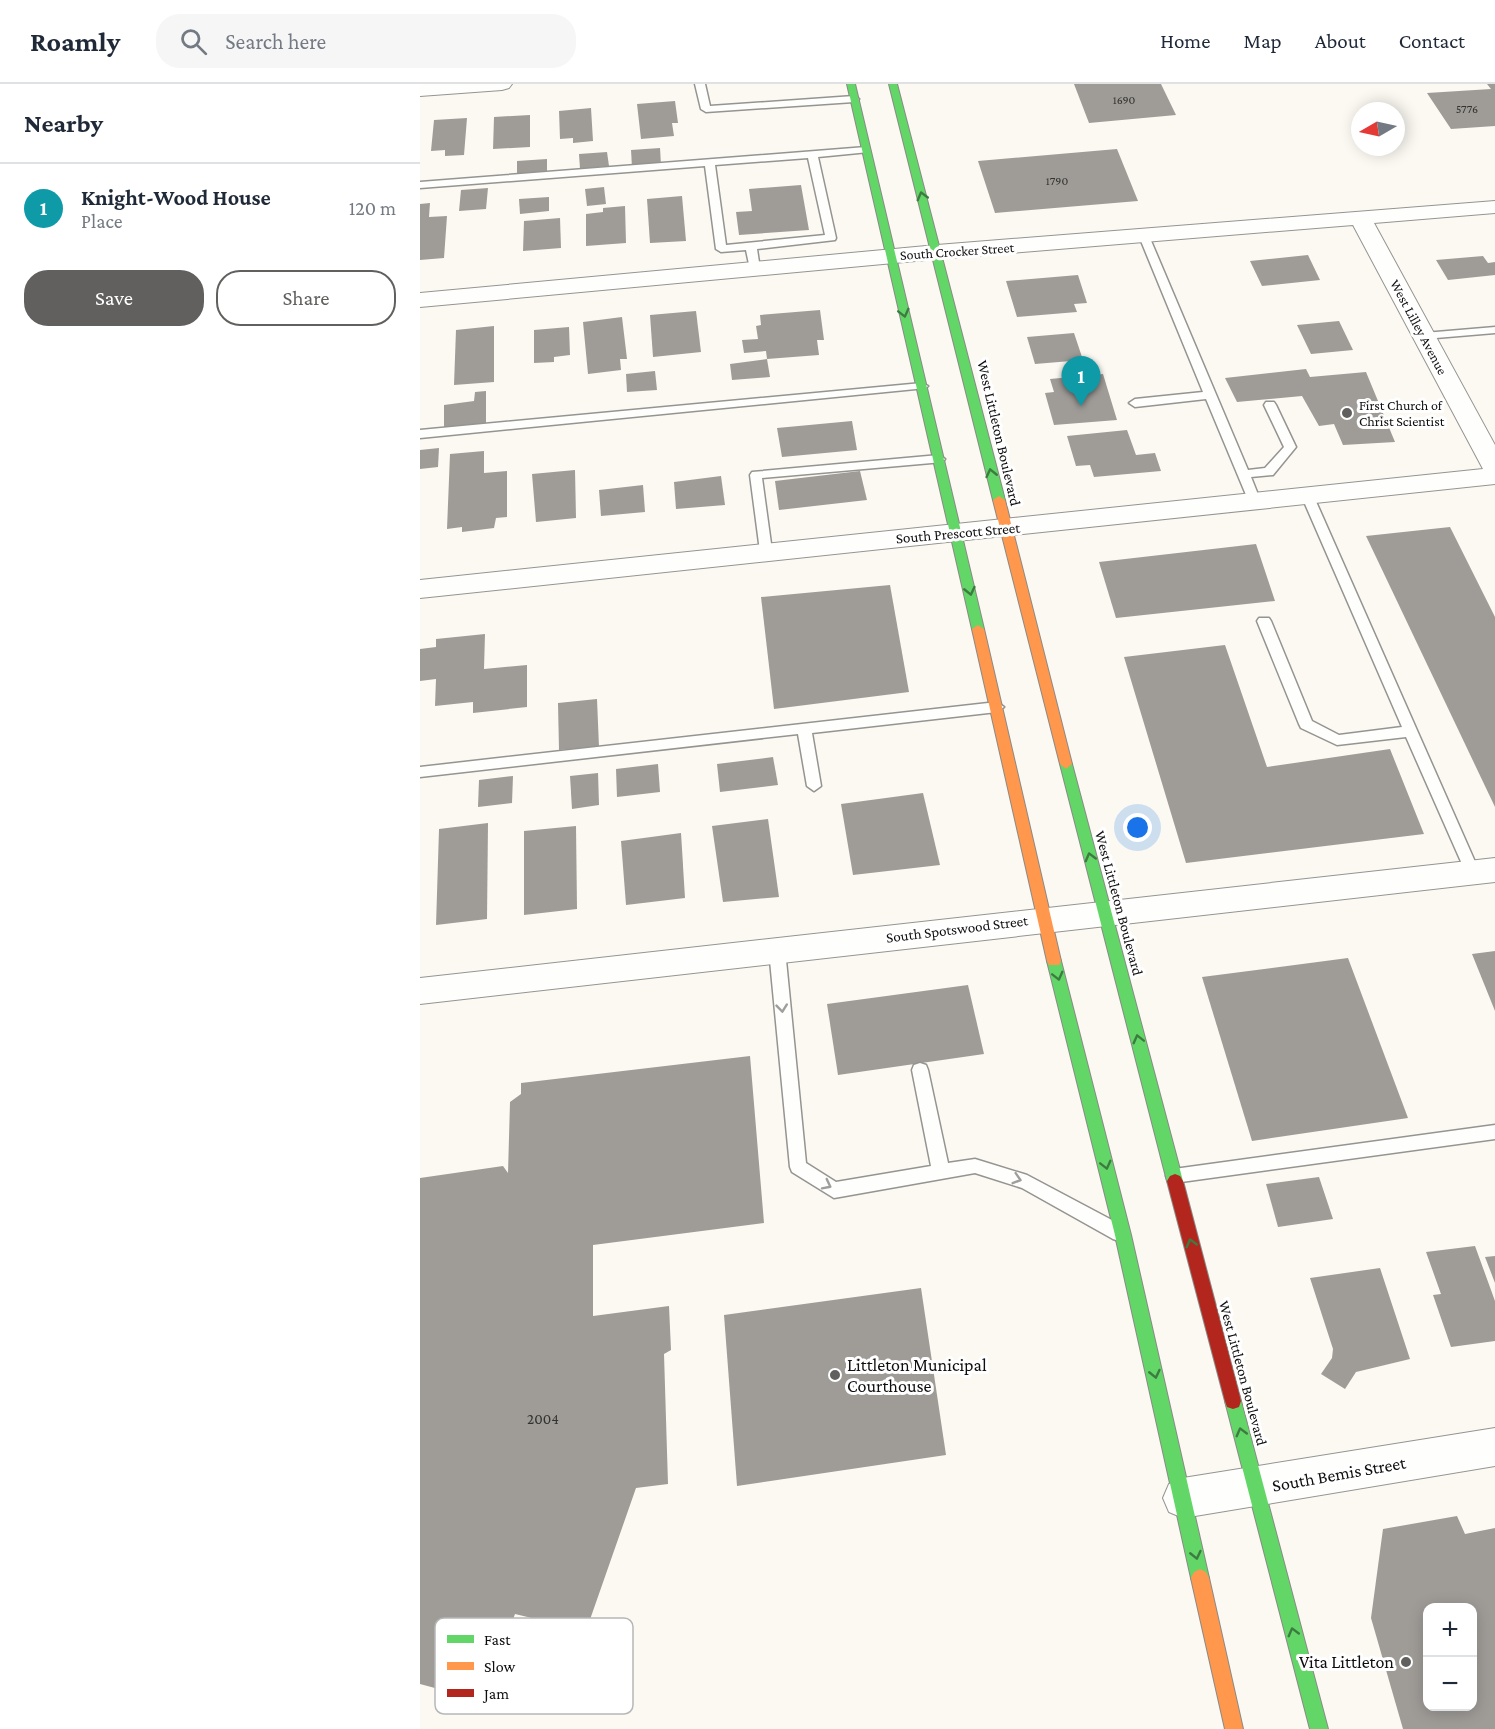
<!DOCTYPE html>
<meta charset="utf-8">
<style>
body{margin:0;font-family:"Crimson Pro",serif;background:#f6f6f7;color:#1f2937}
.controls{position:absolute;right:18px;bottom:18px;display:grid;overflow:hidden;border-radius:12px;box-shadow:0 3px 15px #0003}
.controls button{width:54px;height:54px;display:grid;place-items:center;padding:0;border:0;border-bottom:2px solid #e0e1e3;background:#fff;color:#1f2937;font:30px sans-serif}
.compass{position:absolute;left:931px;top:18px;width:54px;height:54px;border-radius:50%;background:#fff;box-shadow:0 3px 15px #0003;rotate:261deg}
.you{position:absolute;left:718px;top:744px;width:21px;height:21px;margin:-15px;border:4px solid #fff;border-radius:50%;background:#1a73e8;box-shadow:0 0 0 9px #1a73e833}
.badge{display:grid;place-items:center;width:39px;height:39px;border-radius:50%;background:#61605e;color:#fff;font-size:20px;font-weight:700}
.pin{position:absolute;translate:-50% -50px;filter:drop-shadow(0 2px 3px #0008)}
.pin::after{content:'';position:absolute;top:32px;width:21px;height:18px;background:inherit;clip-path:polygon(0 0,100% 0,50% 100%)}
.list{margin:0;padding:0;list-style:none}
h2{display:flex;justify-content:space-between;align-items:center;height:78px;margin:0;padding:0 24px;font-size:26px}
h2 small{font-size:20px;font-weight:400;color:#747a83}
.list li{display:grid;grid-template-columns:39px 1fr auto;gap:18px;align-items:center;box-sizing:border-box;height:90px;padding:0 24px;border-top:2px solid #e0e1e3}
.list b{display:block;font-size:22px;white-space:nowrap}
.list p{margin:0;font-size:20px;white-space:nowrap;color:#747a83}
.list em{font-size:20px;font-style:normal;color:#747a83}
.actions{display:flex;gap:12px;padding:18px 24px}
.actions a{flex:1;padding:14px 0;border:2px solid #61605e;border-radius:24px;text-align:center;font-size:21px;color:#61605e}
.actions .main{background:#61605e;color:#fff}
.icon{flex:none;width:33px;height:33px;fill:none;stroke:currentColor;stroke-width:2;stroke-linecap:round;stroke-linejoin:round}
.map{position:relative;flex:none;width:1075px;height:1645px;overflow:hidden}
header{display:flex;align-items:center;gap:36px;box-sizing:border-box;height:84px;padding:0 30px;background:#fff;border-bottom:2px solid #e0e1e3}
header strong{font-size:28px}
nav{display:flex;gap:33px;margin-inline-start:auto;font-size:21px}
.search{width:420px;height:54px;background:#f6f6f7;display:flex;align-items:center;gap:15px;box-sizing:border-box;padding:0 21px;border-radius:24px;color:#747a83;font-size:22px}
main{display:flex}
aside{flex:1;background:#fff}
.map>svg:first-child{display:block}
.building{fill:#9f9c98;fill-rule:evenodd}
.lines{fill:none;stroke-linecap:round;stroke-linejoin:round}
.lane-casing{stroke:#959491;stroke-width:3}
.street-casing{stroke:#959491;stroke-width:2}
.fast-casing{stroke:#8b8a87;stroke-width:2}
.slow-casing{stroke:#8b8a87;stroke-width:2}
.jam-casing{stroke:#8b8a87;stroke-width:2}
.lane{fill:#fefefd;fill-rule:evenodd}
.street{fill:#fefefd;fill-rule:evenodd}
.fast{fill:#63d668;fill-rule:evenodd}
.slow{fill:#ff974d;fill-rule:evenodd}
.jam{fill:#b3261e;fill-rule:evenodd}
.oneway{stroke:#3d7c40}
.oneway2{stroke:#9e9e9d}
.poi-dot{fill:#61605e;stroke:#fff;stroke-width:2}
.labels{text-anchor:middle;dominant-baseline:central;stroke-width:6;stroke-linejoin:round;paint-order:stroke}
.number-label{font-size:12px;fill:#323230}
.far-street-label{font-size:14px;fill:#0e0e0e;stroke:#fff}
.far-poi-label{font-size:14px;fill:#0e0e0e;stroke:#fff;text-anchor:start}
.street-label{font-size:15px;fill:#0e0e0e;stroke:#fff}
.near-number-label{font-size:15px;fill:#323230}
.near-poi-label{font-size:18px;fill:#0e0e0e;stroke:#fff;text-anchor:start}
.near-street-label{font-size:18px;fill:#0e0e0e;stroke:#fff}
.key{fill:#fff;stroke:#b7b7b7;stroke-width:1.5}
.key-label{font-size:16px;fill:#0e0e0e}
</style>
<header>
<strong>Roamly</strong>
<div class="search"><svg class="icon" aria-label="search" viewBox="0 0 24 24"><circle cx="10" cy="10" r="6"/><path d="M15 15l6 6"/></svg>Search here</div>
<nav><a>Home</a><a>Map</a><a>About</a><a>Contact</a></nav>
</header>
<main>
<aside>
<h2>Nearby<small></small></h2>
<ul class="list">
<li><span class="badge" style="background:#0f9aa8">1</span><div><b>Knight-Wood House</b><p>Place</p></div><em>120 m</em></li>
</ul>
<div class="actions"><a class="main">Save</a><a>Share</a></div>
</aside>
<div class="map">
<svg width="1075" height="1645" viewBox="0 0 1075 1645">
<rect width="100%" height="100%" fill="#fbf9f2"/>
<g class="building">
<path d="M654,0H741L756,31L669,39Z"/>
<path d="M1067,0H1075V42L1031,45L1007,9L1071,5Z"/>
<path d="M255,17L258,39H252L254,52L221,55L217,20Z"/>
<path d="M171,24L173,57L153,59V54L140,55L139,27Z"/>
<path d="M110,31V63L73,65L74,33Z"/>
<path d="M47,34L44,71L25,72V66L11,67L14,36Z"/>
<path d="M240,64L241,81L212,83L211,66Z"/>
<path d="M697,65L718,117L575,129L558,77Z"/>
<path d="M187,68L189,82L160,85L159,70Z"/>
<path d="M127,75V90L97,92V77Z"/>
<path d="M381,101L389,146L319,151L316,128L332,127L329,105Z"/>
<path d="M184,103L186,120L167,122L165,105Z"/>
<path d="M68,104L66,125L39,127L41,106Z"/>
<path d="M262,112L266,157L230,159L227,115Z"/>
<path d="M129,113V127L100,130L99,115Z"/>
<path d="M10,119L9,133L27,132L24,174L0,176V120Z"/>
<path d="M205,122L206,159L166,162V130L183,128V124Z"/>
<path d="M140,134L141,164L103,167L104,137Z"/>
<path d="M888,171L900,196L842,202L830,177Z"/>
<path d="M1063,172L1068,179L1075,178V191L1028,196L1016,176Z"/>
<path d="M658,191L667,219L654,220L657,228L597,233L586,197Z"/>
<path d="M400,226L404,256H397L399,271L347,275L346,267L324,269L322,256L338,255L336,242L341,241L340,231Z"/>
<path d="M276,227L281,268L233,273L230,231Z"/>
<path d="M202,233L207,275H200L201,286L168,290L163,238Z"/>
<path d="M919,237L933,266L891,270L877,241Z"/>
<path d="M74,242V298L34,301L36,246Z"/>
<path d="M149,243L150,271L134,273V278L114,279V246Z"/>
<path d="M654,249L663,276L615,280L607,253Z"/>
<path d="M347,275L350,293L312,296L310,280Z"/>
<path d="M886,285L890,293L946,288L975,358L923,361L914,340L899,342L882,312L817,318L805,294Z"/>
<path d="M235,287L237,306L207,308L206,290Z"/>
<path d="M683,290L697,336L634,341L625,309L634,308L630,295Z"/>
<path d="M66,307V339L24,344V321L54,317L55,308Z"/>
<path d="M432,337L437,366L362,373L357,344Z"/>
<path d="M707,346L716,371L735,369L741,387L674,393L670,381L656,382L647,352Z"/>
<path d="M19,364L18,383L0,385V366Z"/>
<path d="M64,367V389L87,387V433L76,434L74,444L42,448V443L27,445L30,370Z"/>
<path d="M155,386L156,434L116,438L112,390Z"/>
<path d="M440,387L447,416L359,426L355,397Z"/>
<path d="M301,392L305,421L256,425L254,398Z"/>
<path d="M223,401L225,428L181,432L179,406Z"/>
<path d="M1030,443L1075,533V723L946,452Z"/>
<path d="M836,460L855,517L696,534L679,478Z"/>
<path d="M470,501L489,608L354,625L341,513Z"/>
<path d="M65,550L64,585L107,581V623L53,629V618L15,622L16,595L0,597V565L16,563V555Z"/>
<path d="M805,561L847,683L970,665L1004,750L766,779L704,573Z"/>
<path d="M177,615L179,663L139,666L138,619Z"/>
<path d="M353,673L358,701L300,708L297,680Z"/>
<path d="M238,680L240,708L197,713L196,685Z"/>
<path d="M178,689L179,721L152,725L150,692Z"/>
<path d="M93,692L92,719L58,723L59,696Z"/>
<path d="M503,709L520,781L433,791L421,720Z"/>
<path d="M348,735L359,813L303,818L292,742Z"/>
<path d="M68,739L67,835L16,841L19,745Z"/>
<path d="M156,742L157,825L104,831V747Z"/>
<path d="M261,749L265,814L206,821L201,757Z"/>
<path d="M1075,867V927L1052,870Z"/>
<path d="M928,874L988,1034L832,1057L782,893Z"/>
<path d="M548,901L564,970L418,991L407,920Z"/>
<path d="M330,972L344,1139L173,1161V1232L249,1222L251,1266L244,1270L248,1400L216,1404L166,1547L95,1530L63,1617L0,1600V1094L83,1082L88,1089L90,1018L101,1010V999Z"/>
<path d="M899,1093L913,1135L858,1143L846,1100Z"/>
<path d="M1055,1162L1075,1217V1257L1031,1263L1013,1211L1021,1210L1006,1168Z"/>
<path d="M1075,1172V1199L1065,1173Z"/>
<path d="M960,1184L990,1275L936,1288L925,1305L901,1290L912,1274L913,1265L890,1194Z"/>
<path d="M501,1204L526,1371L317,1402L304,1231Z"/>
<path d="M1037,1432L1045,1450L1075,1444V1645H983L951,1534L963,1445ZM1008,1524H1052V1622H1008Z"/>
</g>
<g class="lines">
<g class="lane-casing">
<g id="lane">
<path d="M275,0H285L290,22L434,12L439,15L434,18L286,28L281,25Z"/>
<path d="M446,63L449,64V68L398,73L416,154L415,156L337,165L340,185L335,188L330,185L326,166L301,168L296,165L285,82L0,104V98ZM388,74L405,151L306,161L295,81Z"/>
<path d="M724,149L729,152L828,386L845,384L864,363L844,321L846,318H854L856,321L876,363L853,391L831,393L841,418L839,421H831L829,418L786,315L715,323L709,319L715,315L783,308L719,152Z"/>
<path d="M1075,243V249L1004,255L998,252L1004,249Z"/>
<path d="M502,299L508,302L506,304L0,354V346Z"/>
<path d="M519,371L525,375L523,378L342,394L352,467L346,471L340,467L330,391L332,388Z"/>
<path d="M888,409L894,413L1060,789L1058,793H1048L1046,789L986,653L917,661L881,644L879,640L837,537L839,534H849L851,537L892,637L919,651L982,643L882,413Z"/>
<path d="M577,618L584,623L577,628L392,649L401,702L394,707L387,702L378,650L0,693V683Z"/>
<path d="M357,860L362,862L365,866L386,1079L416,1098L511,1082L492,986L494,981L500,979L506,981L508,986L528,1079L555,1075L607,1091L705,1143L708,1149L705,1155L699,1157L693,1155L602,1104L555,1089L414,1114L372,1088L370,1083L349,866L352,862Z"/>
<path d="M1075,1041V1055L754,1099L748,1097L746,1092L748,1087L754,1085Z"/>
</g>
</g>
<g class="street-casing">
<g id="street">
<path d="M0,0H92L89,4L82,6L0,12Z"/>
<path d="M1075,117V129L954,139L1075,361V400L0,514V496L1063,385L933,141L517,175L0,223V209L517,161Z"/>
<path d="M1075,774V798L0,920V894Z"/>
<path d="M1075,1344V1382L763,1434L749,1428L743,1414L749,1400L763,1394Z"/>
</g>
</g>
<g class="fast-casing">
<g id="fast">
<path d="M427,0H435L564,545L558,549L552,545Z"/>
<path d="M469,0H477L585,416L583,419L579,420L573,416Z"/>
<path d="M646,675L652,680L763,1097L760,1102L755,1104L750,1102L747,1097L640,680Z"/>
<path d="M634,871L639,873L641,877L711,1151L789,1494L786,1500L780,1503L774,1500L771,1494L695,1151L627,877L629,873Z"/>
<path d="M813,1309L819,1311L821,1317L908,1645H890L805,1317L807,1311Z"/>
</g>
</g>
<g class="slow-casing">
<g id="slow">
<path d="M579,412L585,416L652,680L646,685L640,680L573,416Z"/>
<path d="M558,541L564,545L641,877L639,881H629L627,877L552,545Z"/>
<path d="M780,1485L786,1488L789,1494L823,1645H805L771,1494L774,1488Z"/>
</g>
</g>
<g class="jam-casing">
<path id="jam" d="M755,1090L760,1092L763,1097L821,1317L819,1323L813,1325L807,1323L805,1317L747,1097L750,1092Z"/>
</g>
<use href="#lane" class="lane"/>
<use href="#street" class="street"/>
<use href="#fast" class="fast"/>
<use href="#slow" class="slow"/>
<use href="#jam" class="jam"/>
</g>
<defs><path id="oneway-chevron" d="M-2-3.5L2.5 0L-2 3.5" fill="none" stroke-width="1.6" stroke-linecap="round" stroke-linejoin="round" transform="scale(1.5)"/></defs>
<g class="oneway">
<use href="#oneway-chevron" transform="translate(502 112) rotate(-105)"/>
<use href="#oneway-chevron" transform="translate(484 229) rotate(76)"/>
<use href="#oneway-chevron" transform="translate(571 389) rotate(-103)"/>
<use href="#oneway-chevron" transform="translate(550 507) rotate(77)"/>
<use href="#oneway-chevron" transform="translate(670 773) rotate(-105)"/>
<use href="#oneway-chevron" transform="translate(638 892) rotate(76)"/>
<use href="#oneway-chevron" transform="translate(718 955) rotate(-104)"/>
<use href="#oneway-chevron" transform="translate(686 1081) rotate(76)"/>
<use href="#oneway-chevron" transform="translate(771 1159) rotate(-105)"/>
<use href="#oneway-chevron" transform="translate(735 1290) rotate(77)"/>
<use href="#oneway-chevron" transform="translate(821 1348) rotate(-105)"/>
<use href="#oneway-chevron" transform="translate(776 1471) rotate(77)"/>
<use href="#oneway-chevron" transform="translate(873 1548) rotate(-105)"/>
</g>
<g class="oneway2">
<use href="#oneway-chevron" transform="translate(362 924) rotate(84)"/>
<use href="#oneway-chevron" transform="translate(597 1095) rotate(17)"/>
<use href="#oneway-chevron" transform="translate(407 1101) rotate(27)"/>
</g>
<g class="poi-dot">
<circle cx="927" cy="329" r="6"/>
<circle cx="415" cy="1291" r="6"/>
<circle cx="986" cy="1578" r="6"/>
</g>
<g class="labels">
<g class="number-label">
<text x="704" y="16">1690</text>
<text x="1047" y="25">5776</text>
<text x="637" y="97">1790</text>
</g>
<g class="far-street-label">
<text transform="translate(537 167) rotate(-4)">South Crocker Street</text>
<text transform="translate(999 243) rotate(62)">West Lilley Avenue</text>
</g>
<g class="far-poi-label">
<text x="939" y="321">First Church of<tspan x="939" dy="16">Christ Scientist</tspan></text>
</g>
<g class="street-label">
<text transform="translate(579 349) rotate(77)">West Littleton Boulevard</text>
<text transform="translate(538 449) rotate(-5)">South Prescott Street</text>
<text transform="translate(699 819) rotate(75)">West Littleton Boulevard</text>
<text transform="translate(537 845) rotate(-7)">South Spotswood Street</text>
<text transform="translate(823 1289) rotate(75)">West Littleton Boulevard</text>
</g>
<g class="near-number-label">
<text x="123" y="1335">2004</text>
</g>
<g class="near-poi-label">
<text x="427" y="1281">Littleton Municipal<tspan x="427" dy="21">Courthouse</tspan></text>
<text x="974" y="1578" text-anchor="end">Vita Littleton</text>
</g>
<g class="near-street-label">
<text transform="translate(919 1390) rotate(-10)">South Bemis Street</text>
</g>
</g>
<rect x="15" y="1534" width="198" height="96" rx="9" class="key"/>
<rect x="27" y="1551" width="27" height="8" fill="#63d668"/>
<rect x="27" y="1578" width="27" height="8" fill="#ff974d"/>
<rect x="27" y="1605" width="27" height="8" fill="#b3261e"/>
<g class="key-label">
<text x="64" y="1561">Fast</text>
<text x="64" y="1588">Slow</text>
<text x="64" y="1615">Jam</text>
</g>
</svg>
<div class="controls">
<button>+</button>
<button>−</button>
</div>
<svg class="compass" viewBox="-18 -18 36 36"><path d="M0-13l5 13h-10z" fill="#e53935"/><path d="M0 13l5-13h-10z" fill="#747a83"/></svg>
<div class="you"></div>
<div class="pin badge" style="left:661px;top:322px;background:#0f9aa8">1</div>
</div>
</main>
